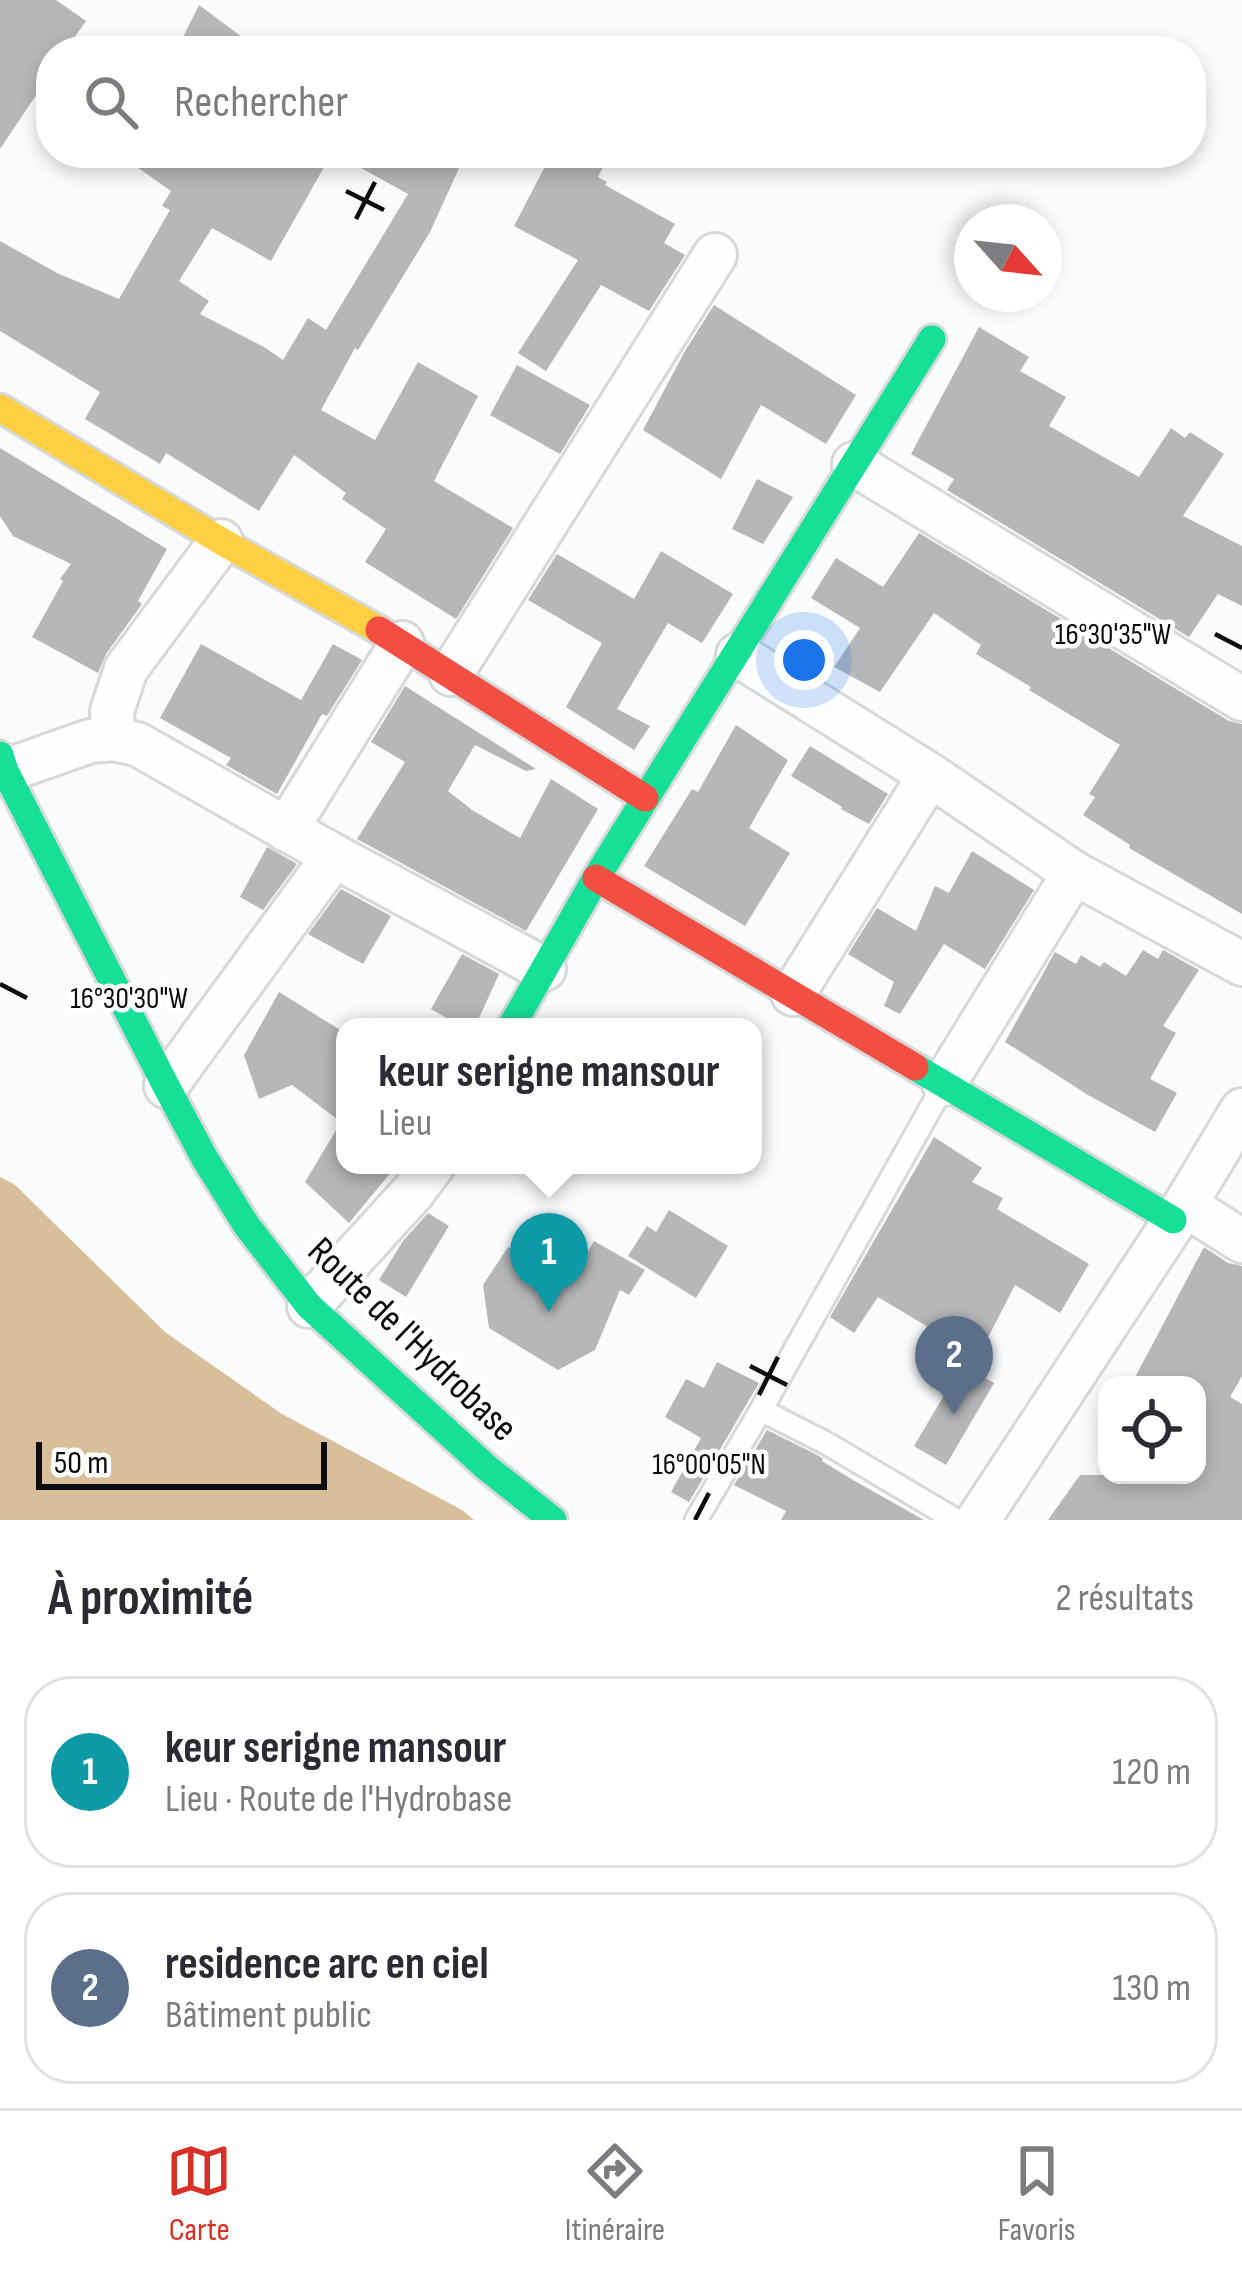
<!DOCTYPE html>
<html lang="fr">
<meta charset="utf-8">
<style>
body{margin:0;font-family:"Sofia Sans Condensed",sans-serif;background:#f2f2f3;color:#2b2b33}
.controls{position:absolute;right:36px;bottom:36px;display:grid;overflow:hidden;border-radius:24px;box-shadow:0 6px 18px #0003}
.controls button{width:108px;height:108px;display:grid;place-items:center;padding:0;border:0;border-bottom:3px solid #e1e1e2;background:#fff;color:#2b2b33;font:60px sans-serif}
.compass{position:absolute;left:954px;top:204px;width:108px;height:108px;border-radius:50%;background:#fff;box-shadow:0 6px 18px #0003;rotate:117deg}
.scale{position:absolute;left:36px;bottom:30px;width:291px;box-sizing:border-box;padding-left:12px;border:6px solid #0c0d0e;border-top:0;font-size:33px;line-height:42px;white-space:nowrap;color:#0c0d0e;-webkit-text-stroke:9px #fff;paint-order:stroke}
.you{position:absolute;left:804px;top:660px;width:42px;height:42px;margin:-30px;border:9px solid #fff;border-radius:50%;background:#1a73e8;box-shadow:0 0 0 18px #1a73e833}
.badge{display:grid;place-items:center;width:78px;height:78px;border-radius:50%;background:#d93025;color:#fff;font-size:39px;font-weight:700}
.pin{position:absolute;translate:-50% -99px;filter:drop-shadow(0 3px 6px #0008)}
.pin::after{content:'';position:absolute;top:63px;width:42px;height:36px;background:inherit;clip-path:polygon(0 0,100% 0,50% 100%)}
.popup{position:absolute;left:336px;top:1018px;width:426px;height:156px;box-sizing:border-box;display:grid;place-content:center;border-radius:24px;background:#fff;filter:drop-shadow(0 3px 9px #0005);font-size:39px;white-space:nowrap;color:#7c7c81}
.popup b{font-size:45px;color:#2b2b33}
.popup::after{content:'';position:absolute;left:50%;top:100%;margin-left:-24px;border:24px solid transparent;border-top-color:#fff}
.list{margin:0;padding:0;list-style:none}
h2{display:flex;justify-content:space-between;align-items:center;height:156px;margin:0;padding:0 48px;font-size:51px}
h2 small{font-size:39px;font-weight:400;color:#7c7c81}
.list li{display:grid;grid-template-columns:78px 1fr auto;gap:36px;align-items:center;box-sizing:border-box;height:192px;margin:0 24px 24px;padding:0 24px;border:3px solid #e1e1e2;border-radius:48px}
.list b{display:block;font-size:45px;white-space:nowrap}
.list p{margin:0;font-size:39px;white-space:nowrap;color:#7c7c81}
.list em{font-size:39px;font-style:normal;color:#7c7c81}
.icon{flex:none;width:66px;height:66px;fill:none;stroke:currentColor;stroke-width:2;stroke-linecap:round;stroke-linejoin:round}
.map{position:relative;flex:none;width:1242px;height:1520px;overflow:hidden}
.search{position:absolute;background:#fff;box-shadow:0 6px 18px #0003;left:36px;right:36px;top:36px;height:132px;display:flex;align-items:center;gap:30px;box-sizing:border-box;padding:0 42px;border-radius:48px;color:#7c7c81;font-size:45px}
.sheet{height:588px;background:#fff}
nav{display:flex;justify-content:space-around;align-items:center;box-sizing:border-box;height:168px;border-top:3px solid #e1e1e2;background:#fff;font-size:33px;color:#7c7c81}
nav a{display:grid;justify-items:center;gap:6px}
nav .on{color:#d93025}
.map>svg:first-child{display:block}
.water{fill:#d8bf99}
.building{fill:#b6b7b9}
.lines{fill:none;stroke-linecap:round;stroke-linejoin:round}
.lane-casing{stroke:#d6d8d9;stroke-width:27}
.street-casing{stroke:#d6d8d9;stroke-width:48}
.fast-casing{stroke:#d6d8d9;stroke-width:33}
.slow-casing{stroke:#d6d8d9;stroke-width:33}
.jam-casing{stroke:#d6d8d9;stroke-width:33}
.lane{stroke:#fefeff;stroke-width:21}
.street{stroke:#fefeff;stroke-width:42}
.fast{stroke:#16e098;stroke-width:27}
.slow{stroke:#ffcf43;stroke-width:27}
.jam{stroke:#f24e42;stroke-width:27}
.ticks{fill:none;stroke:#0c0d0e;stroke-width:4.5}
.labels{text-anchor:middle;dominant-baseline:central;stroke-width:9;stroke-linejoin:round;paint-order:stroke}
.street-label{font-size:39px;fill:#0c0d0e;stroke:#fff}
.ticks-label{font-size:30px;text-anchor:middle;fill:#0c0d0e;stroke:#fff;stroke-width:9;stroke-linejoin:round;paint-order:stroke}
</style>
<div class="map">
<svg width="1242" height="1520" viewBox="0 0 1242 1520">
<rect width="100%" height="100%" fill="#f9fbfd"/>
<path class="water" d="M0,1177L14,1184L165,1332L282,1414L462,1510L474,1520H0Z"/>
<g class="building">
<path d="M0,0H56L86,21L65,51H51V73L0,149Z"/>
<path d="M199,5L261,51H176Z"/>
<path d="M117,153H332L271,261L212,228L179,281L209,301L200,314L264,347L283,360L308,318L326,330L408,194L334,153H466L430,232L358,350L355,348L321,410L375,440L418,362L478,396L434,481L513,528L456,619L365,562L386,529L342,499L346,493L294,455L259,511L166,453L160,464L85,419L100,392L0,331V241L57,273L119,299L170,210L162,206L171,191Z"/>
<path d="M552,153H590L606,162L598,177L607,182L605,185L675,224L664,243L685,255L649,311L601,285L546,371L518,353L578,260L514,226Z"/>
<path d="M714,305L856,395L826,444L761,405L721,479L643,430L685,351Z"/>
<path d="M979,327L1029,357L1020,371L1066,397L1049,426L1139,477L1171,428L1185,438L1190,432L1224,454L1183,516L1242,546V606L1218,594L1189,637L947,490L954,479L911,454Z"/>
<path d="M517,365L590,405L560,454L490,415Z"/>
<path d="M0,448L167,549L138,601L142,604L106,654L98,673L32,637L63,581L60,579L71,564L13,536L0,516Z"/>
<path d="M757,479L793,497L763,544L732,529Z"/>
<path d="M919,533L1229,721L1242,724V914L1129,848L1130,845L1083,815L1095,797L1089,794L1120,745L1029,690L1031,687L976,654L981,645L934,613L880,692L834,667L860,628L811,598L836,558L883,587Z"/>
<path d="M661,551L733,594L702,643L668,623L617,709L650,726L634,750L566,707L602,643L528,600L557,554L634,599Z"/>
<path d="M201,644L301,700L333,644L362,660L327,716L322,714L277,794L226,765L231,758L160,718Z"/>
<path d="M405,686L536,769L526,771L475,745L448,791L472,810L520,838L551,779L598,809L526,931L357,839L405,762L371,742Z"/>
<path d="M736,725L788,760L749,828L790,853L745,926L644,866L692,789L698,792Z"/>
<path d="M810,746L888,794L869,824L841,809L842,807L791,776Z"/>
<path d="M267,847L297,864L263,910L240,897Z"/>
<path d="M972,851L1034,890L985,969L944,944L900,1014L884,1006L894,982L848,954L877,908L916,931L935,886L949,893Z"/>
<path d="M341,889L391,916L363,964L308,934Z"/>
<path d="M1143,950L1158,959L1163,950L1199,970L1163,1026L1176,1033L1150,1079L1177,1093L1155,1132L1088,1095L1005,1042L1055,952L1076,964L1081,955L1100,967L1104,962L1126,976Z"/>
<path d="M462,954L499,974L475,1027H462L431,1009Z"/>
<path d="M279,992L345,1033V1165H397L349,1223L305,1182L341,1122L292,1085L259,1099L244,1055Z"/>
<path d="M934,1137L982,1168L972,1182L1003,1198L997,1209L1089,1264L1060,1313L1015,1285L978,1357L878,1297L854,1333L830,1317Z"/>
<path d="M669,1210L728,1246L696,1298L628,1256L647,1226L656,1232Z"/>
<path d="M428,1213L449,1226L406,1297L379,1280L403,1241Z"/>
<path d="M594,1241L645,1270L629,1295L620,1290L595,1350L558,1370L489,1328L483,1285L508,1247L573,1277Z"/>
<path d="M1204,1247L1228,1263L1242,1266V1376L1230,1397L1242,1404V1520H1048L1080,1475H1197V1385H1131Z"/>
<path d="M717,1362L759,1383L689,1502L671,1492L701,1438L665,1417L686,1379L704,1388Z"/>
<path d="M962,1365L994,1383L946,1465L914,1446Z"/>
<path d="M767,1430L819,1456L823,1459L822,1461L853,1480L924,1520H781L786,1511L734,1485Z"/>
</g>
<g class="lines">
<g class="lane-casing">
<g id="lane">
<path d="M761,1410L826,1443L956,1520"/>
<path d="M696,1520L761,1410L942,1088"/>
</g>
</g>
<g class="street-casing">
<g id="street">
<path d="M854,464L1242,699"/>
<path d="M738,655L930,775L1074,873L1242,964"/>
<path d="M451,674L715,255"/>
<path d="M113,739L112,711L126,669L221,541"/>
<path d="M5,771L90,741L113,739L137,744L334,856L544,969"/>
<path d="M286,830L402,643"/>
<path d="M793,994L930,775"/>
<path d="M944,1084L1074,873"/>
<path d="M166,1086L334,856"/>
<path d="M1185,1205L1242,1241"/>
<path d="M309,1306L413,1192L433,1165"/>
<path d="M978,1520L1185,1205L1242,1110"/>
</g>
</g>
<g class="fast-casing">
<g id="fast">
<path d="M0,755L5,771L166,1086L205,1159L247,1226L309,1306L487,1468L553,1520"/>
<path d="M511,1027L596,878L932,339"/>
<path d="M915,1067L1173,1220"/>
</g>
</g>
<g class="slow-casing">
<path id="slow" d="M0,408L221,541L379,630"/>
</g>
<g class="jam-casing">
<g id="jam">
<path d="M379,630L645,798"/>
<path d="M596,878L915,1067"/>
</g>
</g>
<use href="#lane" class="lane"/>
<use href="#street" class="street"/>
<use href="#fast" class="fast"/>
<use href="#slow" class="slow"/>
<use href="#jam" class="jam"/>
</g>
<path class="ticks" d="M346,191L384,210M356,219L375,182M1215,634L1242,648M0,984L27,998M750,1366L787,1385M759,1395L778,1357M695,1520L709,1493"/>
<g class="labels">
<g class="street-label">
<text transform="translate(412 1340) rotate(44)">Route de l'Hydrobase</text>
</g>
</g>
<g class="ticks-label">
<text x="1113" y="644">16°30'35"W</text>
<text x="129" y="1008">16°30'30"W</text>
<text x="709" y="1474">16°00'05"N</text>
</g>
</svg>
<div class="controls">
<button><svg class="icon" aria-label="locate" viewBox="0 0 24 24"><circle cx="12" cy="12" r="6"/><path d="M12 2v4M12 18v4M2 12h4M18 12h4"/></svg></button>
</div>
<svg class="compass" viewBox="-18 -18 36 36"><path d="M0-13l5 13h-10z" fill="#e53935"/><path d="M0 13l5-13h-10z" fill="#7c7c81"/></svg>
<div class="scale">50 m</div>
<div class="you"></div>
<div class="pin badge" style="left:549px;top:1312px;background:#0f9aa8">1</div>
<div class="popup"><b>keur serigne mansour</b>Lieu</div>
<div class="pin badge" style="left:954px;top:1415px;background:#5c6f8a">2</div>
<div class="search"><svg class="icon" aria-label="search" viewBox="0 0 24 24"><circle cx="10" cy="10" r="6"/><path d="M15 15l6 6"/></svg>Rechercher</div>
</div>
<section class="sheet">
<h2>À proximité<small>2 résultats</small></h2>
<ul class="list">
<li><span class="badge" style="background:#0f9aa8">1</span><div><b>keur serigne mansour</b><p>Lieu · Route de l'Hydrobase</p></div><em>120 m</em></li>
<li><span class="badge" style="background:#5c6f8a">2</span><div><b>residence arc en ciel</b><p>Bâtiment public</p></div><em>130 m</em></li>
</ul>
</section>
<nav>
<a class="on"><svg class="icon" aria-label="map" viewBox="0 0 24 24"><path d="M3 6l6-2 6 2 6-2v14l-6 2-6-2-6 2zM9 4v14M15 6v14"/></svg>Carte</a>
<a><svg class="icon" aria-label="directions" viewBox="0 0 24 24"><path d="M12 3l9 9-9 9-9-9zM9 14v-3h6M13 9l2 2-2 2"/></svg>Itinéraire</a>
<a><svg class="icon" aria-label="saved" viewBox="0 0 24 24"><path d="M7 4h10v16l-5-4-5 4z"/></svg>Favoris</a>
</nav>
